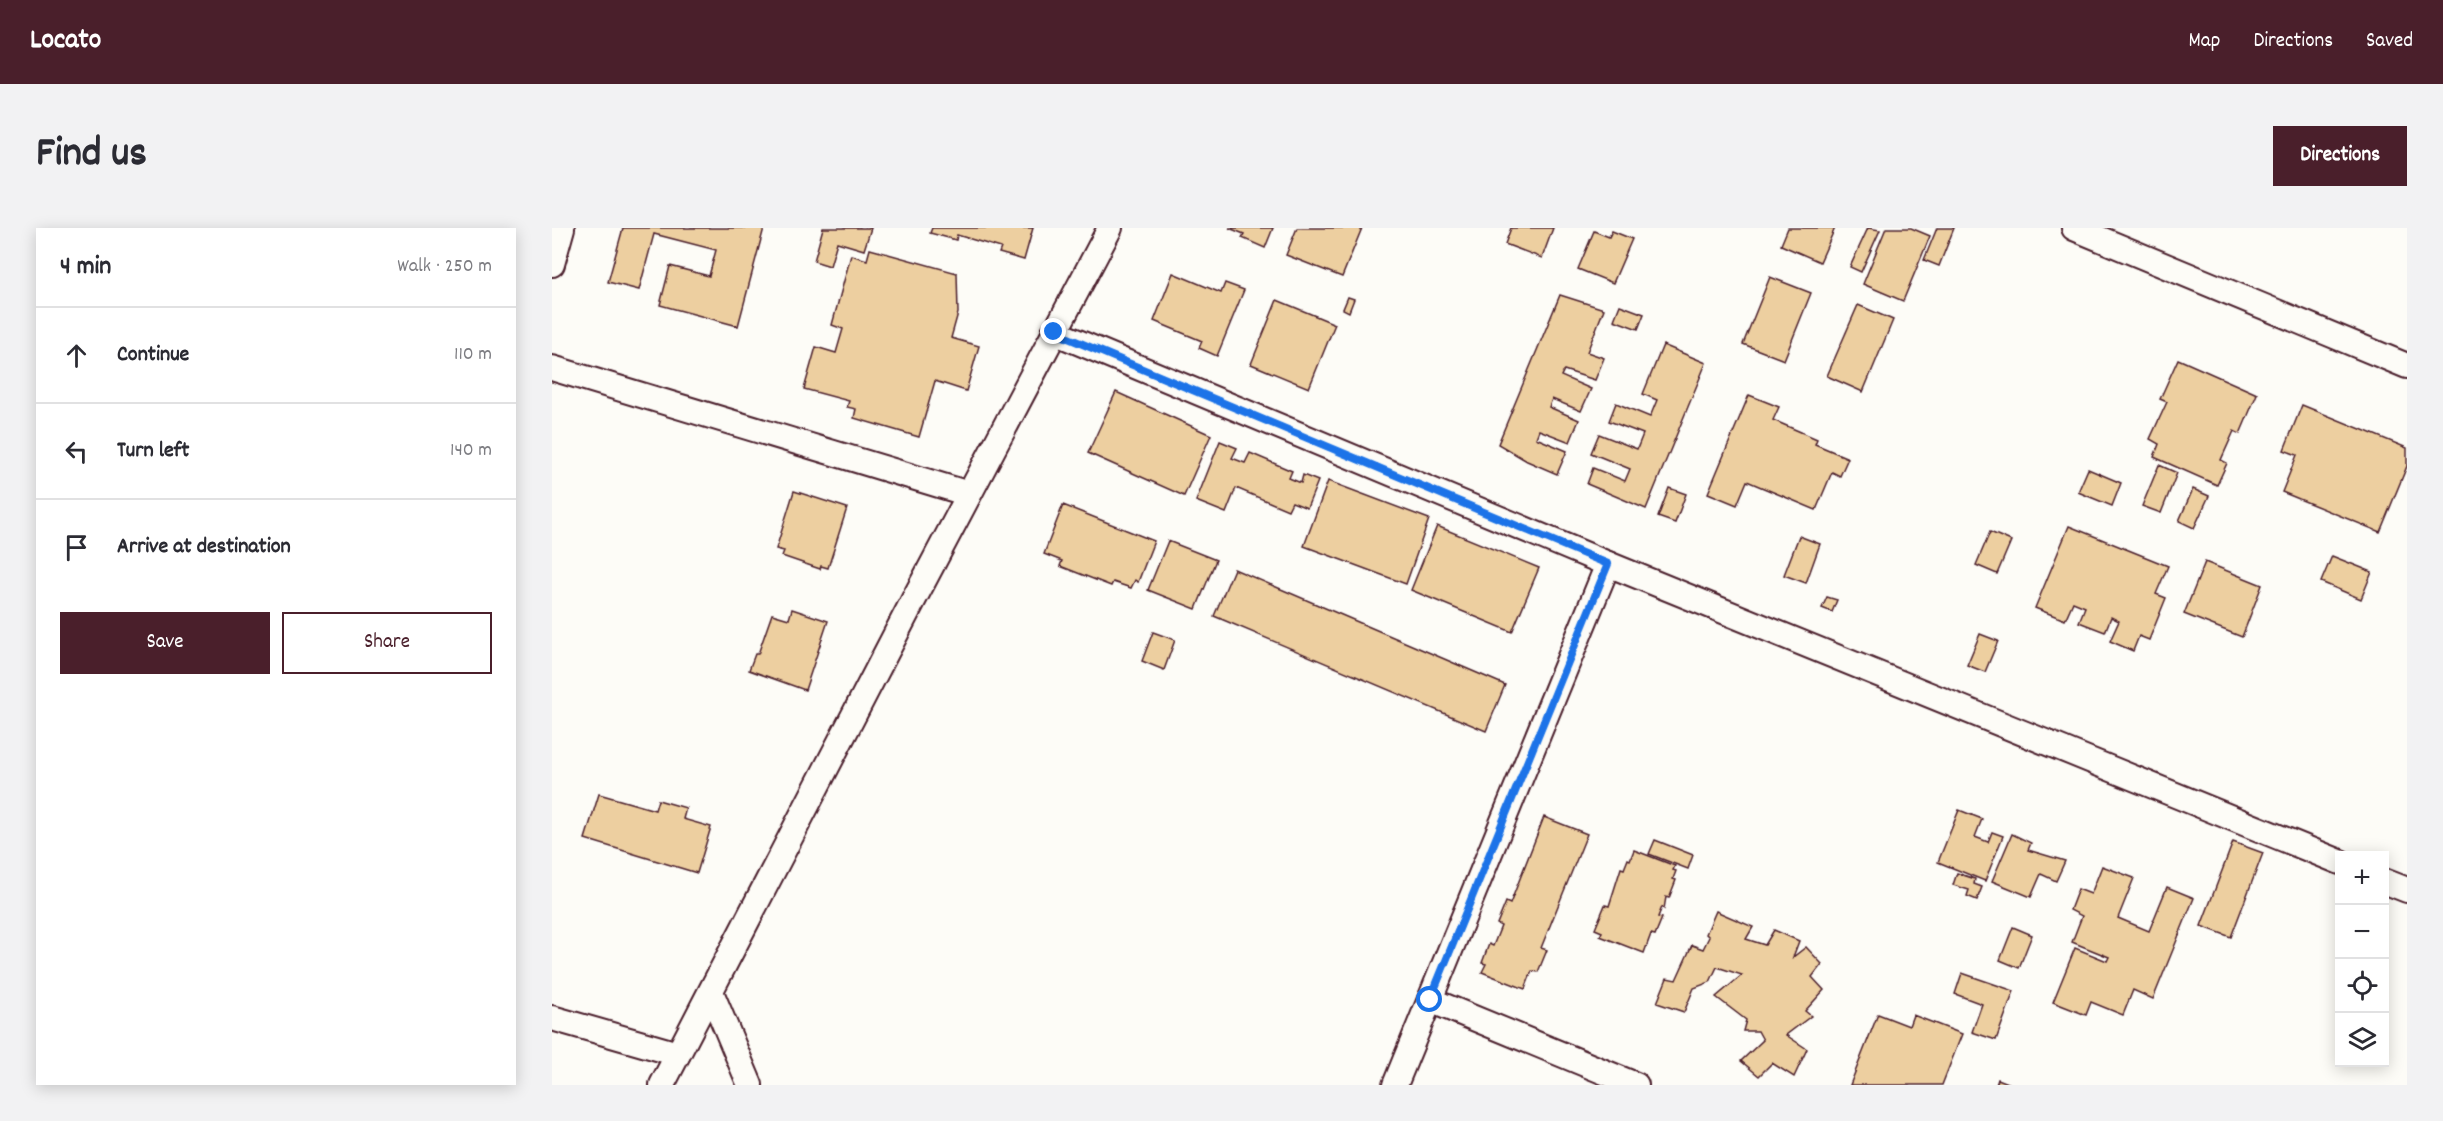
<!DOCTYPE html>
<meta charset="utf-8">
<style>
body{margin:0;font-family:Dekko,sans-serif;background:#f2f2f3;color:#2b2b33}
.controls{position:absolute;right:18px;bottom:18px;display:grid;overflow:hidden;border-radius:0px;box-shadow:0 3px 15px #0003}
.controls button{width:54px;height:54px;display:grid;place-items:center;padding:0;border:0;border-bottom:2px solid #e1e1e2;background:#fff;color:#2b2b33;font:30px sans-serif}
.stop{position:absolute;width:18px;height:18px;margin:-14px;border:4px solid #1a73e8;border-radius:50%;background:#fff}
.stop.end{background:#1a73e8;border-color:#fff;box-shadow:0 2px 6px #0008}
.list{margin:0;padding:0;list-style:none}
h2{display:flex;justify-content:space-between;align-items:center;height:78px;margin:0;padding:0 24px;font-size:26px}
h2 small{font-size:20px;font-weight:400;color:#7c7c81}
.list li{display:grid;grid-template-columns:39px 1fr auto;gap:18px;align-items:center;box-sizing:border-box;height:96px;padding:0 24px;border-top:2px solid #e1e1e2}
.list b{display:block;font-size:22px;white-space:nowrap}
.list em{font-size:20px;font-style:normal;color:#7c7c81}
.actions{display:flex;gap:12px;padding:18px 24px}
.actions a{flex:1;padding:14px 0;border:2px solid #4a1f2b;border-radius:0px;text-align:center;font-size:21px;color:#4a1f2b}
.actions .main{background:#4a1f2b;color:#fff}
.icon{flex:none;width:33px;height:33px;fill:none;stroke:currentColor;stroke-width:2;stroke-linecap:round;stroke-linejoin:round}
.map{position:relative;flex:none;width:1855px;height:857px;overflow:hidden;border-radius:0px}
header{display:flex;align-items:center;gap:36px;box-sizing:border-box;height:84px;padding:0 30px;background:#4a1f2b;color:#fff}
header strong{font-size:28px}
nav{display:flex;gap:33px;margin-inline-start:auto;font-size:21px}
.intro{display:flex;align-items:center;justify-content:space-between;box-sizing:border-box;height:144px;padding:0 36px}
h1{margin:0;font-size:42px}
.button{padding:15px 27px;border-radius:0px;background:#4a1f2b;color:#fff;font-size:21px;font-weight:700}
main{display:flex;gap:36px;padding:0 36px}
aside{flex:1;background:#fff;border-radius:0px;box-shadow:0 3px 15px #0003}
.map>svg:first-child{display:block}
.building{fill:#edcfa0;stroke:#4a1f2b;stroke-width:1.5}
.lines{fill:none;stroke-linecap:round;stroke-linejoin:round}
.minor-casing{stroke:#4a1f2b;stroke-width:28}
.minor{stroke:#fdfcf7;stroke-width:24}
.route{stroke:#1a73e8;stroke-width:8}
</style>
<header>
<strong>Locato</strong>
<nav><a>Map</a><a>Directions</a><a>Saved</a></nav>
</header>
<div class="intro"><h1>Find us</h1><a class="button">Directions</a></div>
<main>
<aside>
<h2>4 min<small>Walk · 250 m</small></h2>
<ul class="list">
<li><svg class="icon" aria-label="ahead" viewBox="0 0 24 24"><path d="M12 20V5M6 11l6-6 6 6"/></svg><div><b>Continue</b></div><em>110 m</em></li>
<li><svg class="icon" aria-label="left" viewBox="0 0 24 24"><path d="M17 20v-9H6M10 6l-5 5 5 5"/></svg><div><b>Turn left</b></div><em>140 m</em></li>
<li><svg class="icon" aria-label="arrive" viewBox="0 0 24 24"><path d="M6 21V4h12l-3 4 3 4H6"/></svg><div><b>Arrive at destination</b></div></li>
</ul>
<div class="actions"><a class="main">Save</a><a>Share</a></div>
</aside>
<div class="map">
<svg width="1855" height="857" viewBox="0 0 1855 857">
<rect width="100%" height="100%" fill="#fdfcf7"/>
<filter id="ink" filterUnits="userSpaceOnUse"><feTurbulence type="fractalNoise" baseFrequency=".0167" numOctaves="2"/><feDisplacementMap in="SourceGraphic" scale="12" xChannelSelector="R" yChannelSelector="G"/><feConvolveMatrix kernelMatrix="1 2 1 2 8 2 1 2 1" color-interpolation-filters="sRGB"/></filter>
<g filter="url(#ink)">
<g class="building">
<path d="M71,0H212L186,98L108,77L118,38L157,48L164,22L102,6L87,62L56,54Z"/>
<path d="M271,0H319L312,22L285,14L278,38L262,33Z"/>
<path d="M380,0H481L472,32L447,25L449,20L405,7L404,12L378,5Z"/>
<path d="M677,0H721L713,20L690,10L692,6Z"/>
<path d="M745,0H810L790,49L734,27Z"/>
<path d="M959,0H1001L990,30L953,16Z"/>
<path d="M1236,0H1283L1268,34L1229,17Z"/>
<path d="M1316,0L1328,2L1309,44L1298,39Z"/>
<path d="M1334,0H1359L1378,8L1351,73L1311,56Z"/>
<path d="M1385,0H1402L1387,38L1372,32Z"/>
<path d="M1042,3L1057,9L1060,3L1080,11L1061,55L1026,41Z"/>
<path d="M318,21L405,45L406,85L399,110L427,118L414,163L383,153L367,209L302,190L304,181L295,179L297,173L252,161L264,119L284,125L291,101L280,97L299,27L315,32Z"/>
<path d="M621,45L669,65L673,55L692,62L665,128L647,120L650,113L602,93Z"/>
<path d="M1218,49L1259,65L1232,132L1191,116Z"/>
<path d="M1008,67L1052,81L1035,124L1052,130L1043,152L1012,142L1009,148L1039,161L1029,183L1000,171L997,179L1027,192L1018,214L987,202L984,210L1015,223L1005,246L975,233L946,216Z"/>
<path d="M796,69L802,71L797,84L791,81Z"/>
<path d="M725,72L783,96L757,160L699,136Z"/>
<path d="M1068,77L1092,86L1086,101L1062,92Z"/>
<path d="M1306,77L1341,92L1311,164L1275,148Z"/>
<path d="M1111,117L1154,135L1094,281L1035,256L1041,240L1073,253L1078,241L1039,225L1047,206L1085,221L1091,206L1057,193L1064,175L1098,189L1105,172L1091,166Z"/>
<path d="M1626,131L1705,166L1688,206L1682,203L1669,232L1675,235L1665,257L1602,229L1607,216L1598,211L1615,174L1608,171Z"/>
<path d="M564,164L659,207L632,268L536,225Z"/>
<path d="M1197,167L1227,179L1221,192L1265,211L1263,216L1296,230L1288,248L1280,244L1264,282L1195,253L1185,277L1156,265Z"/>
<path d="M1750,177L1855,220V238L1828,304L1730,264L1745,227L1732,222Z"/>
<path d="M668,213L685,220L680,230L693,235L698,225L740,243L737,250L749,255L751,247L766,253L755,280L740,274L736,282L684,260L674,285L644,273Z"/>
<path d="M1607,237L1625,245L1609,285L1590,278Z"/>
<path d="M1536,241L1569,255L1560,278L1526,264Z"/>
<path d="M776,253L877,291L854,356L752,318Z"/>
<path d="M1117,260L1134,266L1123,295L1106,289Z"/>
<path d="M1641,261L1657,268L1642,300L1627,293Z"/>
<path d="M242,263L295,280L276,340L269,338L268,341L230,328L232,323L224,321Z"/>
<path d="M511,277L602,313L586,354L583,352L579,360L561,354L559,358L508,338L510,333L492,326Z"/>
<path d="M885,298L987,340L960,404L859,362Z"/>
<path d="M1517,298L1616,338L1604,366L1614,370L1597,412L1587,408L1581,423L1558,413L1567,393L1559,389L1553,404L1527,394L1533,379L1521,374L1513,392L1483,380Z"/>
<path d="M1438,304L1459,313L1445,346L1424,337Z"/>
<path d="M1247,308L1268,316L1254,355L1232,347Z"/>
<path d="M616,313L664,332L644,381L596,362Z"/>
<path d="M1780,328L1820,344L1809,371L1769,354Z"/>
<path d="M1653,334L1710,357L1690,409L1632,386Z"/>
<path d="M682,341L953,457L934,503L662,388Z"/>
<path d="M1275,369L1285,372L1280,384L1270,380Z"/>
<path d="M240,381L276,393L253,462L197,442L203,426H206L220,386L237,391Z"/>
<path d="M601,404L623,412L612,442L590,433Z"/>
<path d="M1428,406L1446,413L1433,444L1415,437Z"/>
<path d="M47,566L103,582L106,572L134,580L131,591L159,599L145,645L33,611Z"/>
<path d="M1407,582L1430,591L1423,609L1436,614L1440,604L1451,608L1433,653L1386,634Z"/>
<path d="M992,589L1035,606L989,720L995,722L986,744L980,743L973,761L930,744L934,736L930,735L937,716L941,718L949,698L945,696L954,674L958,676Z"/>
<path d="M1460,606L1479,615L1476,622L1513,633L1504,653L1489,646L1479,669L1440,653Z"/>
<path d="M1103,612L1141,627L1136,641L1097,626Z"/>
<path d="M1681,614L1711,625L1679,709L1649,698Z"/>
<path d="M1082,622L1123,638L1121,642L1124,643L1121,651L1124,652L1117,670L1114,669L1112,681L1110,679L1106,689L1110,690L1103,707L1099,706L1092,725L1048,708L1050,704L1043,701L1053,677L1057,678L1069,640L1072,641L1076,631L1078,632Z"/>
<path d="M1550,638L1582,650L1566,690L1597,703L1615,659L1642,670L1601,771L1581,762L1571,787L1539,774L1534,787L1501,774L1523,720L1555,733L1557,729L1520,714L1530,688L1518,682L1526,661L1539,666Z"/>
<path d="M1405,645L1423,651L1422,656L1430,659L1425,672L1415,668L1417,662L1401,657Z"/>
<path d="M1164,683L1201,699L1194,711L1213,717L1222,702L1247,713L1241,729L1254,719L1270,736L1260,749L1272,762L1253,783L1259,788L1234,807L1255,821L1242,849L1220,835L1207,848L1189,833L1211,812L1206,803H1191L1194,792L1164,769L1190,747L1165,739L1158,754L1142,760L1132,784L1105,775L1115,750L1124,752L1140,717L1151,721L1157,709L1154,706Z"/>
<path d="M1461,699L1480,707L1467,740L1448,732Z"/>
<path d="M1410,745L1462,763L1444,812L1420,804L1430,776L1403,766Z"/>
<path d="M1326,786L1357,798L1361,787L1410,806L1390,857H1298Z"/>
<path d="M1446,851L1461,857H1444Z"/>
</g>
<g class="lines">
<g class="minor-casing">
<g id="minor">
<path d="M1522,0L1855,138"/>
<path d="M0,36L10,0"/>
<path d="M502,104L1056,336L1788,634"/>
<path d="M0,140L417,266"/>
<path d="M1832,653L1855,662"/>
<path d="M159,764L198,857"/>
<path d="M878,772L1084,857"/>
<path d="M0,790L126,826"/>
<path d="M110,857L362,371L558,0"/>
<path d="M843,857L1056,336"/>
</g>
</g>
<use href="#minor" class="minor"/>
</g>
</g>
<g class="lines" filter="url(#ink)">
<path class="route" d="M502,104L1056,336L878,772"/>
</g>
</svg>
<div class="controls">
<button>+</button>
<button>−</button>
<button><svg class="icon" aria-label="locate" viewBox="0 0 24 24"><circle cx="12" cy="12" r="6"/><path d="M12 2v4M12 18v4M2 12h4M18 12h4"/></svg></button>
<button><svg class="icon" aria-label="layers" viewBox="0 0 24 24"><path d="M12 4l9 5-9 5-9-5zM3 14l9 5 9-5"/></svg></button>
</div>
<div class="stop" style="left:878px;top:772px"></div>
<div class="stop end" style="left:502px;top:104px"></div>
</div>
</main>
